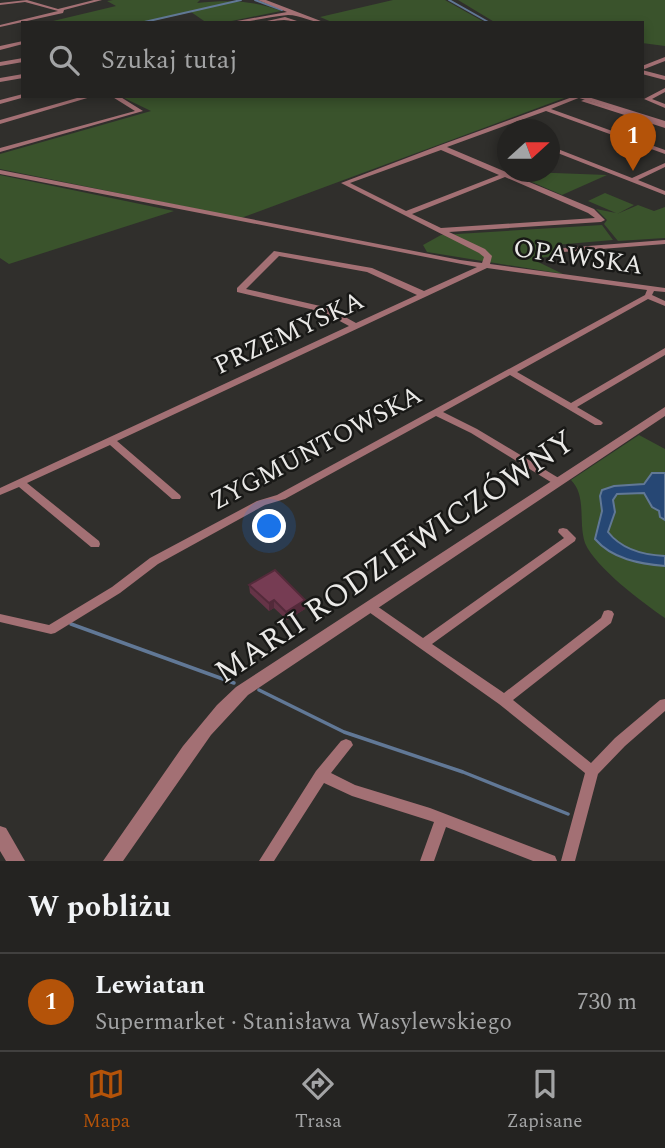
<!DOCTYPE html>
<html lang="pl">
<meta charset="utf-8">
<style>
body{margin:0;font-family:Spectral,serif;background:#2c2b2a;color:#f1f3f6}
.compass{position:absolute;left:497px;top:119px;width:63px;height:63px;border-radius:50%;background:#242321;box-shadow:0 4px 10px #0003;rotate:69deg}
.you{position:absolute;left:270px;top:527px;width:24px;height:24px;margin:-18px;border:5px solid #fff;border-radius:50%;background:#1a73e8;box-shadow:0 0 0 10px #1a73e833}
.badge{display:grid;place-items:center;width:46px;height:46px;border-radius:50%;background:#b45309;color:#fff;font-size:23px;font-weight:700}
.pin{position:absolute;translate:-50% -58px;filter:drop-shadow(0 2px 4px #0008)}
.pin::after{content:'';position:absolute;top:37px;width:24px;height:21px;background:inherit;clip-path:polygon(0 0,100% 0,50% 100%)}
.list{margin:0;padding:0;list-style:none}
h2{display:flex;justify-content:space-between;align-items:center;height:91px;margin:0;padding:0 28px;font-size:30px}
h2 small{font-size:23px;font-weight:400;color:#a3a4a5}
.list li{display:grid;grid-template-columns:46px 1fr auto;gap:21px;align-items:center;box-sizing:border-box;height:98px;padding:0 28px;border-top:2px solid #41403f}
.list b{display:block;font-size:26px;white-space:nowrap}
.list p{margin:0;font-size:23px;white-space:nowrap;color:#a3a4a5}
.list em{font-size:23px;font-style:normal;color:#a3a4a5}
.icon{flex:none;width:38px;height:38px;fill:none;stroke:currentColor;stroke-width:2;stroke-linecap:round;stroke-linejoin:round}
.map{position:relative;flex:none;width:665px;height:861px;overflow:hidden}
.search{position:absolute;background:#242321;box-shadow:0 4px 10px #0003;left:21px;right:21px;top:21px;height:77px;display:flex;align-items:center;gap:18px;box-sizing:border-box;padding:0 24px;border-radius:0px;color:#a3a4a5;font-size:26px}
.sheet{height:189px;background:#242321}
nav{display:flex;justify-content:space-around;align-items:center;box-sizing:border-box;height:98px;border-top:2px solid #41403f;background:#242321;font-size:19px;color:#a3a4a5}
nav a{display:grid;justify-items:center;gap:4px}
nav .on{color:#b45309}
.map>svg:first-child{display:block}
.green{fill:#3a532c}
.water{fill:#264774;stroke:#617896;stroke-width:2}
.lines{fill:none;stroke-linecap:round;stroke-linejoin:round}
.stream-far1{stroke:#617896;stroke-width:2}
.stream{stroke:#617896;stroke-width:3.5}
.minor{fill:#a37074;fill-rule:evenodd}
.tertiary{fill:#a37074;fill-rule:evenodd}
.wall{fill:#653447}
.shaded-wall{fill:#532a3a}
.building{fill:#763c53;stroke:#532a3a;stroke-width:2}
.labels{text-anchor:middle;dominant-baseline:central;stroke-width:5;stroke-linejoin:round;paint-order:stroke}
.street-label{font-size:26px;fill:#eae9e7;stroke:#181816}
.near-street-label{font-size:32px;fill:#eae9e7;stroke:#181816}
</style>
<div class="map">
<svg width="665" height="861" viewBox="0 0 665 861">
<rect width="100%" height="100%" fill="#302f2c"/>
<g class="green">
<path d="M113,0H200L197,3C228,0 252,0 281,11L222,23H207L191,12L143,23L53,21L116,6L107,1Z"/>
<path d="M393,0H445L486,23H334L320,17Z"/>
<path d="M458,0H665V46L642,43V23H496Z"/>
<path d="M120,96H564L567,97L241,218L0,169V154L151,111Z"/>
<path d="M528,172L607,175L562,195L518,176Z"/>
<path d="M0,175L174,211L9,264L0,258Z"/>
<path d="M605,193L634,205L617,214L638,205L654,211L665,207V238L618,241L604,224L607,220L596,209L616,213L588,201Z"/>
<path d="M602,225L613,240L555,245L562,255L532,259L563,274L427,252L423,245L441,235Z"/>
<path d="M639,435L665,449V618C643,603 595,567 585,543C578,522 587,496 571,480Z"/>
</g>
<path class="water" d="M652,473H665V520L660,517L659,511L652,507L644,493L617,494L613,500L615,512L608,532C622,550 643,555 665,556V566C640,564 612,559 595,539L602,511L600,496L602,490L614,486L644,484Z"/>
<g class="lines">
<g class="stream-far1">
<path d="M255,0L282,10"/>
<path d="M449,0L490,23"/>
<path d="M140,23L241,0"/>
</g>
<g class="stream">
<path d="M71,624L234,683"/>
<path d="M259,690L344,732L463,772L568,814"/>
</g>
<g class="minor">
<path d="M27,0L58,9L94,0H102L64,10L63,13L0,27V25L58,11L25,2L0,5V3Z"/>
<path d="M285,17L303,23C296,23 290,20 284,20C275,20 267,23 258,23Z"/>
<path d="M23,41V44L0,50V46Z"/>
<path d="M665,57V61L642,70V66Z"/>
<path d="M642,70L665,76V80L642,74Z"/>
<path d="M23,74V78L0,82V78Z"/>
<path d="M665,88V92L652,99L665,104V108L644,99Z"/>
<path d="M23,94L25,97L0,104V100Z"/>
<path d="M84,96H94L0,124V120Z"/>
<path d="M111,96H119L143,111L0,152V148L135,111Z"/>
<path d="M575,96L581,97L551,109L665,150V154L546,111L447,147L506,172L509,173L510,174L594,209L605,220L601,222L449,232L485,249L492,256L490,264L665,288V292L654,291L652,295L665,301V306L648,299L517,372L571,403L665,348V355L577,407L601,421L603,423L601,425H595L510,375L443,412L477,429L562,480L563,482L562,484H554L471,433L436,416L285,499L265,505L158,564L120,593L55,633L51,634L0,622V614L49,625L112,587L150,558L257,501L277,495L645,295L647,290L487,268L117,441L180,495L181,497L180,499H172L110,445L27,483L99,541L100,544L99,547H91L19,487L0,495V488L349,326L323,312L237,292V288L274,251L372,268L424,291L477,267L0,174V170L460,260L482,263L484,257L479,253L341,183L438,146ZM441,150L499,175L406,211L350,183ZM505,177L588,213L595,218L441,228L412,214ZM279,256L367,272L417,295L356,323L329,308L246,289Z"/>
<path d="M588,98L590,99V101L665,124V128L581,101Z"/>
<path d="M550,146L632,178L665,163V167L638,180L665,191V195L550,150Z"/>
<path d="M665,240V244L563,252L559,250L563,248Z"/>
<path d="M563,528L567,529L576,538L575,541L432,644L504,693L601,618L604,611L608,610L612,611L614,614L611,623L513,700L591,763L615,738L660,700L665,699V711L625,746L598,774L575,861H561L585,773L499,704L366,610L364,607L366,604L370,603L374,604L423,638L564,538L558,532L559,529Z"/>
<path d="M346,739L351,741L353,745L331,773L355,785L430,808L555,856L557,861H533L446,827L434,861H420L434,822L352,796L324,783L274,861H259L316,771L341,741Z"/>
</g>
<g class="tertiary">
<path d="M258,0H266L326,23C313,23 300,15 288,15C267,17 247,23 226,23L287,12Z"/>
<path d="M23,58V62L0,66V62Z"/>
<path d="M573,96H585L665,121V125Z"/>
<path d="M665,407V416L248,695L211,735L123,861H103L183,746L217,705L236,687Z"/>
<path d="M0,826L6,828L25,861H6L0,851Z"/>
</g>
</g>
<path class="wall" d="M249,585L305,609L287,620L274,608L269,611L250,593Z"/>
<g class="shaded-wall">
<path d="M274,600V608L269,611V603Z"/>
<path d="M305,600V609L287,620L286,612Z"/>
</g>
<path class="building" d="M275,570L305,600L286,612L274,600L269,603L249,585Z"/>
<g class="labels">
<g class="street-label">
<text transform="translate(578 257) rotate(8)">OPAWSKA</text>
<text transform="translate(289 333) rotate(-25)">PRZEMYSKA</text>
<text transform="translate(316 448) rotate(-28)">ZYGMUNTOWSKA</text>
</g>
<g class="near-street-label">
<text transform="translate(395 557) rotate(-34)">MARII RODZIEWICZÓWNY</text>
</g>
</g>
</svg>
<svg class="compass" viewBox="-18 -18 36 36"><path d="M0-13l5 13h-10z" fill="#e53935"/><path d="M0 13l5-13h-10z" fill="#a3a4a5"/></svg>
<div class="you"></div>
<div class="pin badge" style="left:633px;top:171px">1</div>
<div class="search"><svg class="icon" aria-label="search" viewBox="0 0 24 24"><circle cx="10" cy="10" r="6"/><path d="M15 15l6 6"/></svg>Szukaj tutaj</div>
</div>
<section class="sheet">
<h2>W pobliżu<small></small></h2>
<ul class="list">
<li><span class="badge">1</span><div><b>Lewiatan</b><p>Supermarket · Stanisława Wasylewskiego</p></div><em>730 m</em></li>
</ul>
</section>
<nav>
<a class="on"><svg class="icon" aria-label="map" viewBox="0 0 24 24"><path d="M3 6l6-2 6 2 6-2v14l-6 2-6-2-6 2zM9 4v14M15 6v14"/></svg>Mapa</a>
<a><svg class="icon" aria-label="directions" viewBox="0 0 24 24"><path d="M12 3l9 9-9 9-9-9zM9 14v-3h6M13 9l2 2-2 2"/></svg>Trasa</a>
<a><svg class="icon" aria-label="saved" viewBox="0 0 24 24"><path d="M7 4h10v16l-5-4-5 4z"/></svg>Zapisane</a>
</nav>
